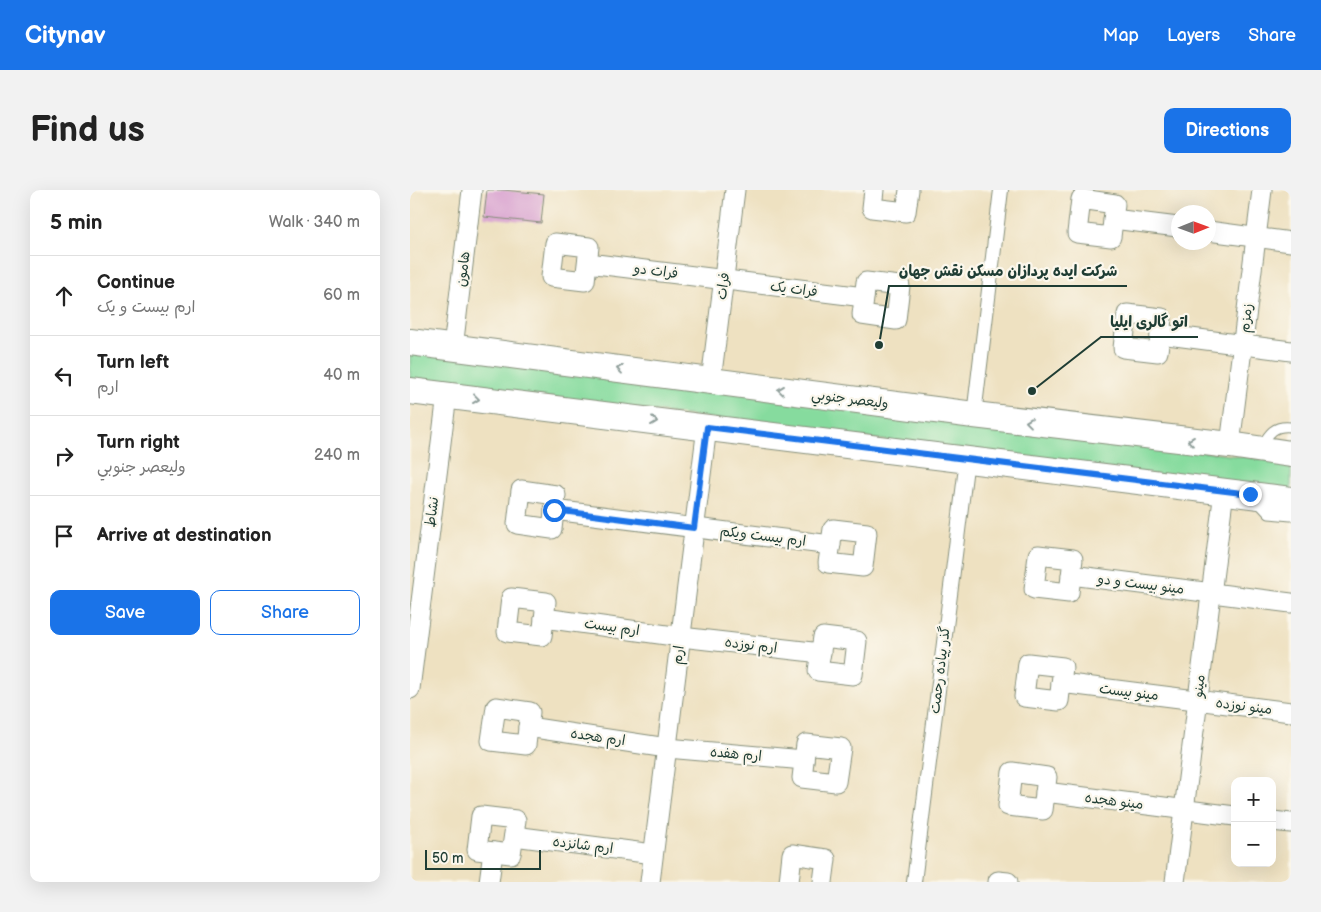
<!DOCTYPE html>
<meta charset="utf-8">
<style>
body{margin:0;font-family:"Balsamiq Sans","Playpen Sans Arabic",sans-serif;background:#f2f2f2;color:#222}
.controls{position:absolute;right:15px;bottom:15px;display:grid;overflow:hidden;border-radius:10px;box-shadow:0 5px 20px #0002}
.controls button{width:45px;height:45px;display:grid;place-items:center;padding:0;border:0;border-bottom:1px solid #e0e0e0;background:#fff;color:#222;font:25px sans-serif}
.compass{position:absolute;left:761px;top:15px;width:45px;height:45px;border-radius:50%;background:#fff;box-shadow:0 5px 20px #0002;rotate:89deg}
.scale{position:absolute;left:15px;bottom:12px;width:116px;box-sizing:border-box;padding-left:5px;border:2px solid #1f3d34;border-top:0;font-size:14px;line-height:18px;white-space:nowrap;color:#1f3d34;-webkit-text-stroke:4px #fbf7ec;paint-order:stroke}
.stop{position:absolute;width:15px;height:15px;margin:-11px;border:4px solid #1a73e8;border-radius:50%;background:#fff}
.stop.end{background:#1a73e8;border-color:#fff;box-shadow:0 1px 5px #0008}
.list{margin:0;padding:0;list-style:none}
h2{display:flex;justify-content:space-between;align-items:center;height:65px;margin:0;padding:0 20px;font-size:21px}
h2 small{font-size:16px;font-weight:400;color:#767676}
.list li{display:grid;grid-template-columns:32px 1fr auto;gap:15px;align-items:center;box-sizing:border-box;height:80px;padding:0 20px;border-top:1px solid #e0e0e0}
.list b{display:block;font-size:19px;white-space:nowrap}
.list p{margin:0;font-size:16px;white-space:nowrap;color:#767676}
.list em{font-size:16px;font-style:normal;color:#767676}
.actions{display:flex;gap:10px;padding:15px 20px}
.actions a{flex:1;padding:11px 0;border:1px solid #1a73e8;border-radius:10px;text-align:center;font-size:18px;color:#1a73e8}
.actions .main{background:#1a73e8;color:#fff}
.icon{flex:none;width:28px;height:28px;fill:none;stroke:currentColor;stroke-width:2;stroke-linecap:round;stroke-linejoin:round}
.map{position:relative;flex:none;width:881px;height:692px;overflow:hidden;border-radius:10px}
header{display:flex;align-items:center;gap:30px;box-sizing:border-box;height:70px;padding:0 25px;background:#1a73e8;color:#fff}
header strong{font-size:24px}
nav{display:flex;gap:28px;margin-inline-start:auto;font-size:18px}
.intro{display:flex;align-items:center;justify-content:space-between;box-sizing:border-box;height:120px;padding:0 30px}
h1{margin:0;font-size:35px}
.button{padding:12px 22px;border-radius:10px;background:#1a73e8;color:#fff;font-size:18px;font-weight:700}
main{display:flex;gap:30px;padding:0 30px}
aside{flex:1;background:#fff;border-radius:10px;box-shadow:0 5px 20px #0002}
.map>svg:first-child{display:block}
.green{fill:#86db9e;stroke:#528c69}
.building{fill:#d8a0cf}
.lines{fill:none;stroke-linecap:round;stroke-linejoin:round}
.service-casing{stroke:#868f7a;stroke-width:11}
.pedestrian-casing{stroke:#868f7a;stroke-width:16}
.minor-casing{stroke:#868f7a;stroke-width:21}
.secondary-casing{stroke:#868f7a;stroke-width:28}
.service{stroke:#fff;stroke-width:9}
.pedestrian{stroke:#fff;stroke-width:14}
.minor{stroke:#fff;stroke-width:19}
.secondary{stroke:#fff;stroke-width:26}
.oneway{stroke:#8f9e9a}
.route{stroke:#1a73e8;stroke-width:6}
.labels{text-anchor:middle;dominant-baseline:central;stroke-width:4.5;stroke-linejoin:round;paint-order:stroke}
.street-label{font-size:14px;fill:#1f3d34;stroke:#fbf7ec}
.leader{fill:none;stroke:#1f3d34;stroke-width:2}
.callout-dot{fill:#1f3d34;stroke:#fbf7ec;stroke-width:2}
.callout-label{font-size:15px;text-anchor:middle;font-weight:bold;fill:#1f3d34;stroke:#fbf7ec;stroke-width:4.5;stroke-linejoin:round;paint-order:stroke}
</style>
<header>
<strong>Citynav</strong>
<nav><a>Map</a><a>Layers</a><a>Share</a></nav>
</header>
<div class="intro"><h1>Find us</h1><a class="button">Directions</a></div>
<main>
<aside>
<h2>5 min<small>Walk · 340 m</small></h2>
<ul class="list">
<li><svg class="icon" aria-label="ahead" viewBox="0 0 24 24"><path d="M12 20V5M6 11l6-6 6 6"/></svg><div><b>Continue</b><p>ارم بیست و یک</p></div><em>60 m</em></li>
<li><svg class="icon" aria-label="left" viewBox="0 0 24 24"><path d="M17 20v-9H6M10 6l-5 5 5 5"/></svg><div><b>Turn left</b><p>ارم</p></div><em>40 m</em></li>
<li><svg class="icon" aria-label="right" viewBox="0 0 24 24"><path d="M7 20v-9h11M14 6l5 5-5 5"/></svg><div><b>Turn right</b><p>وليعصر جنوبي</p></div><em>240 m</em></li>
<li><svg class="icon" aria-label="arrive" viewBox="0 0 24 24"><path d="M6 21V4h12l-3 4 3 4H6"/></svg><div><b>Arrive at destination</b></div></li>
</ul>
<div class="actions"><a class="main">Save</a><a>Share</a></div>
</aside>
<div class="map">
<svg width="881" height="692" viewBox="0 0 881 692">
<rect width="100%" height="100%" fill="#fbf7ec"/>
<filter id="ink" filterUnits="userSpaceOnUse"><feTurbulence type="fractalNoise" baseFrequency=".02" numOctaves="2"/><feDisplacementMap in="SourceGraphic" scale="10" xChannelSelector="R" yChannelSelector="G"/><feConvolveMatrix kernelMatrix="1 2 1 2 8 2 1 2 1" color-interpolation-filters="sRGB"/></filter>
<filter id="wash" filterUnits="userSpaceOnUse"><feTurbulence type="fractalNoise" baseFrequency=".0096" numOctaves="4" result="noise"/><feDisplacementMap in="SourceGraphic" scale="20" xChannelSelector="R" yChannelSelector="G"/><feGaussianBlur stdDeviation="1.12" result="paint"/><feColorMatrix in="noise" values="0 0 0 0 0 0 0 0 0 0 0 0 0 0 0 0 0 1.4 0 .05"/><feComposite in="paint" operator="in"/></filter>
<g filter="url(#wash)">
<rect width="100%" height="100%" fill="#eee1c1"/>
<path class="green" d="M0,160L881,273V302L0,190Z"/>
<g id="blocks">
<path class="building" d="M77,0H93L134,4L131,33L74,27Z"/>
</g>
</g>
<g filter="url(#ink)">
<use href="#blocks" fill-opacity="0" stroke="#868f7a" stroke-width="1"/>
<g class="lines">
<g class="service-casing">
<g id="service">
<path d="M851,257C859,243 864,235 881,237"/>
<path d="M847,311L859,324L881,326"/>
</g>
</g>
<g class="pedestrian-casing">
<g id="pedestrian">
<path d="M564,225L591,0"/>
<path d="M504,692L557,269"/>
</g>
</g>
<g class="minor-casing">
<g id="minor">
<path d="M464,0L462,18L496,22L499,0"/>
<path d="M671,9L705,14L701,47L667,43Z"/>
<path d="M703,29L768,37"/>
<path d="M798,41L881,52"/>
<path d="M145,53L179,57L175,91L141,87Z"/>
<path d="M178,73L454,107"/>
<path d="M456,92L490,96L486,130L452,125Z"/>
<path d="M717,124L752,128L748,162L713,158Z"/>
<path d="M750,144L881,161"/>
<path d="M43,158L62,0"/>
<path d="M301,191L325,0"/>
<path d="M820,255L852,0"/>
<path d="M111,300L146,305L142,339L107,334Z"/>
<path d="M144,320L421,355"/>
<path d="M423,339L457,343L453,377L418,373Z"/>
<path d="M628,365L663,369L659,403L624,399Z"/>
<path d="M661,385L881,413"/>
<path d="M101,408L136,412L132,446L97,442Z"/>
<path d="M134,428L271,447L411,463"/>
<path d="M413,447L447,451L443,485L408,481Z"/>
<path d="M618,473L653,477L649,511L614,507Z"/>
<path d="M651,493L881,522"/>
<path d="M0,499L37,205"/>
<path d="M86,517L120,522L116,555L81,551Z"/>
<path d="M118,537L257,558L394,570"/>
<path d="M396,554L431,558L426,592L392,588Z"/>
<path d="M602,582L637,587L633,620L598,616Z"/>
<path d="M635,602L825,626"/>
<path d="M71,626L106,630L101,664L67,660Z"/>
<path d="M862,631L881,633"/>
<path d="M104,646L243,664"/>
<path d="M79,692L83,662"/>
<path d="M240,692L297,237"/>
<path d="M379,692L382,664L416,669L413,692"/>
<path d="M588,692V691L598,692"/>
<path d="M765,692L814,301"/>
</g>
</g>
<g class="secondary-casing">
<g id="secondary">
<path d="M0,152L564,225L820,255L881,264"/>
<path d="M0,201L881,310"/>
</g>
</g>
<use href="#service" class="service"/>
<use href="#pedestrian" class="pedestrian"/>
<use href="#minor" class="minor"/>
<use href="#secondary" class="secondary"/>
</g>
<defs><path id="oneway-chevron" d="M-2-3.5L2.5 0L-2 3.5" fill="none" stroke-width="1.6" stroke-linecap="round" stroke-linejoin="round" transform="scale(1.25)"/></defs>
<g class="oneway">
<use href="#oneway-chevron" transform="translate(210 179) rotate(-173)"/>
<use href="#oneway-chevron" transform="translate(371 200) rotate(-173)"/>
<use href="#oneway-chevron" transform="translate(66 209) rotate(7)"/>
<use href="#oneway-chevron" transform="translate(244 231) rotate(7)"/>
<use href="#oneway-chevron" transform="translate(619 232) rotate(-173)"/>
<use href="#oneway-chevron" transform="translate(781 251) rotate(-173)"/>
</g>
</g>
<g class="lines" filter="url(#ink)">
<path class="route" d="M144,320L284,338L297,237L840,304"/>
</g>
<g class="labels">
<g class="street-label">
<text transform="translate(53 79) rotate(-83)">هامون</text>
<text transform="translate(246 81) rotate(7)">فرات دو</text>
<text transform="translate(313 96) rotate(-83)">فرات</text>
<text transform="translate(384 99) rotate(7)">فرات یک</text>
<text transform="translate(836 128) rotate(-83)">زمزم</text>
<text transform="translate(440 209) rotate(7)">وليعصر جنوبي</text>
<text transform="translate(22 322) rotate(-83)">نشاط</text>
<text transform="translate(353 346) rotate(7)">ارم بیست ویکم</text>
<text transform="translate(731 394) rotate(7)">مینو بیست و دو</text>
<text transform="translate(202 437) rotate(8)">ارم بیست</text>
<text transform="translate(341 455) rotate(7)">ارم نوزده</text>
<text transform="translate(268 465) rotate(-83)">ارم</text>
<text transform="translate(530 480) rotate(-83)">گذر پیاده رحمت</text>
<text transform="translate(789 496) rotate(-83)">مینو</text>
<text transform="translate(719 502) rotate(7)">مینو بیست</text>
<text transform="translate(834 516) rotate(7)">مینو نوزده</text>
<text transform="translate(188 547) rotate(8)">ارم هجده</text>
<text transform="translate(326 564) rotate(5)">ارم هفده</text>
<text transform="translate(704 611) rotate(7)">مینو هجده</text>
<text transform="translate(173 655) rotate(7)">ارم شانزده</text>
</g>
</g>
<path class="leader" d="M469 155L479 96H717M622 201L691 147H788"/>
<g class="callout-dot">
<circle cx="469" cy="155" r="5"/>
<circle cx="622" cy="201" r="5"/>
</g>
<g class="callout-label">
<text x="598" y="86">شرکت ایده پردازان مسکن نقش جهان</text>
<text x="739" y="137">اتو گالری ایلیا</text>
</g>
</svg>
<div class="controls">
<button>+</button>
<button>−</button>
</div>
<svg class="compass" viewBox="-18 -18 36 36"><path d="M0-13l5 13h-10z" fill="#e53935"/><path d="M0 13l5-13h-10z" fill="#767676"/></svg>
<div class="scale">50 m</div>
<div class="stop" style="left:144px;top:320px"></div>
<div class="stop end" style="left:840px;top:304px"></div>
</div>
</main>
